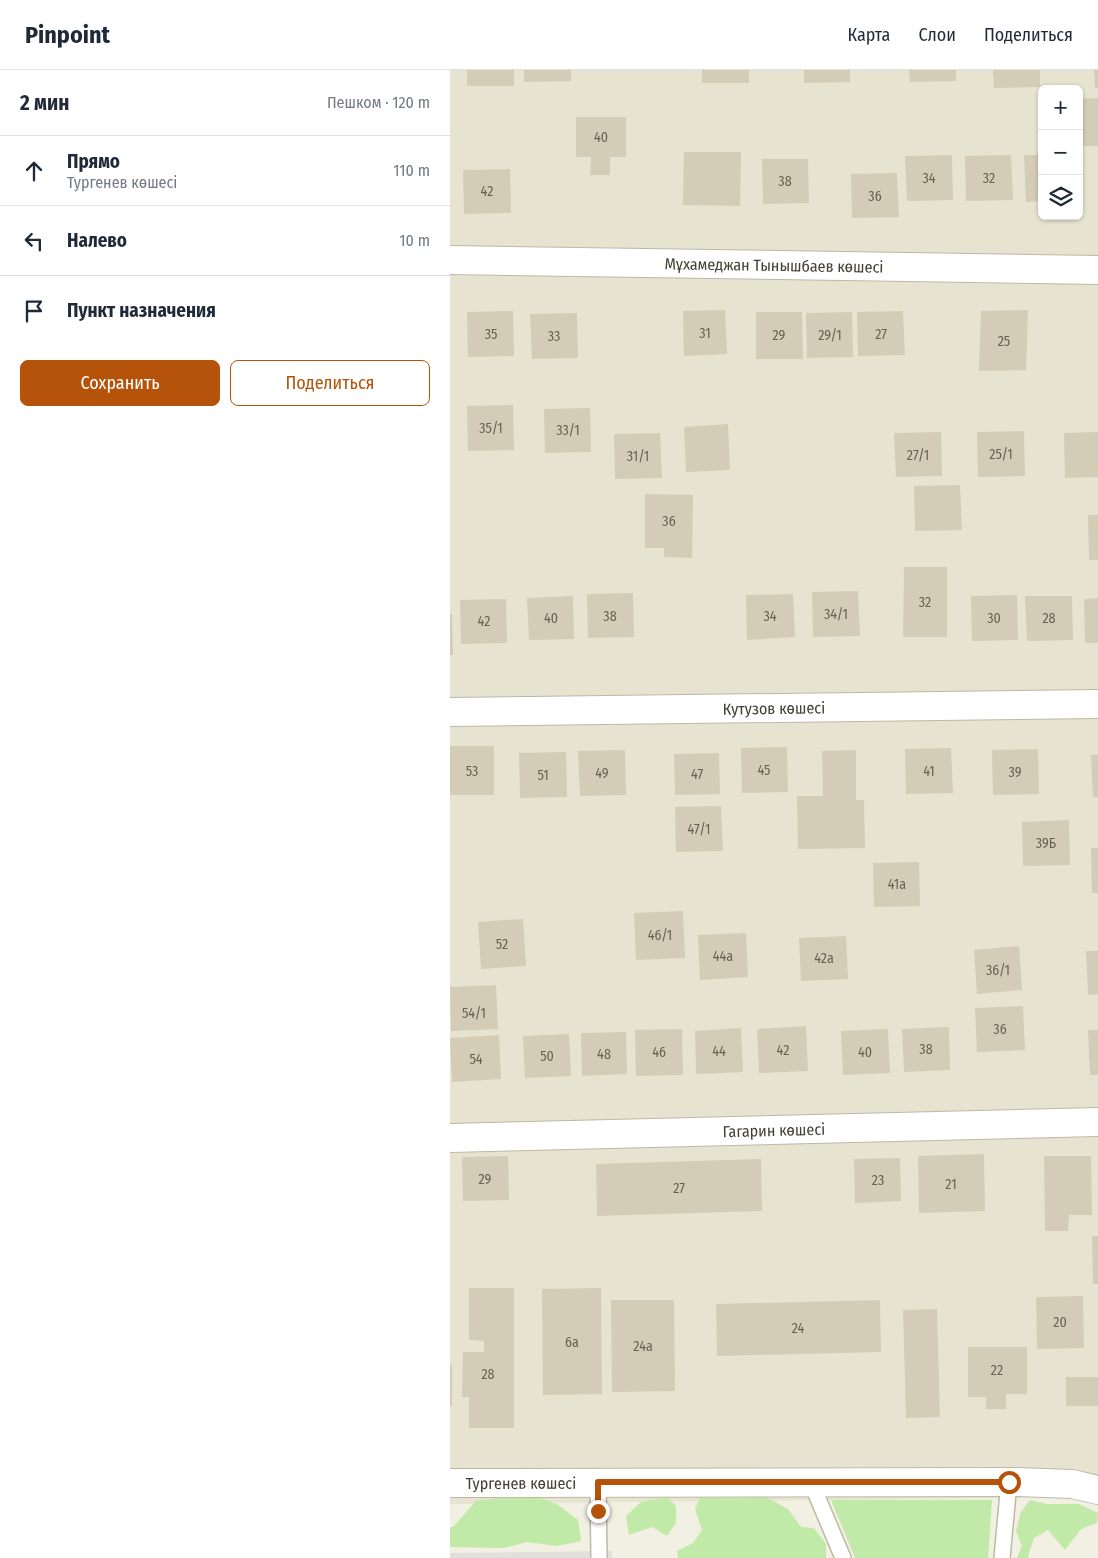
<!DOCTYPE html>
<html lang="ru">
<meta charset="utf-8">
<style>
body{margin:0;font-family:"Fira Sans Condensed",sans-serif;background:#f2f2f3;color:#1f2937}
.controls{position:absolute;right:15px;top:15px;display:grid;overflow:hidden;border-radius:8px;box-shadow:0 1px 4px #0004}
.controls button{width:45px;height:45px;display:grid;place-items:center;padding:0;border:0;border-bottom:1px solid #e0e1e3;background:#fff;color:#1f2937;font:25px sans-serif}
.stop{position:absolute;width:15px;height:15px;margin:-11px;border:4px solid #b45309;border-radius:50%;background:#fff}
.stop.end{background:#b45309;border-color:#fff;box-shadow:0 1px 5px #0008}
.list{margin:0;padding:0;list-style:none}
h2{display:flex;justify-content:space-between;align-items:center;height:65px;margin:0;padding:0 20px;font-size:21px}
h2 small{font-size:16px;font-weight:400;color:#747a83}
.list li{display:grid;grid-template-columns:32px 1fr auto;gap:15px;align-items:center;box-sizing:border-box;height:70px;padding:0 20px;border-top:1px solid #e0e1e3}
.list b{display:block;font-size:19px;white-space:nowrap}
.list p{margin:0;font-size:16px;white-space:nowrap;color:#747a83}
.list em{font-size:16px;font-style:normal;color:#747a83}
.actions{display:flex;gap:10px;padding:15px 20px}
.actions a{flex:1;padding:11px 0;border:1px solid #b45309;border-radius:8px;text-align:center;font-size:18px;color:#b45309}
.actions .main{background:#b45309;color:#fff}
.icon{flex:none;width:28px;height:28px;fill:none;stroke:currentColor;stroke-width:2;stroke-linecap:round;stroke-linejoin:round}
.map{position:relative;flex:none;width:648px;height:1488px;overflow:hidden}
header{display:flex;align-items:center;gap:30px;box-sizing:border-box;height:70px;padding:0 25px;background:#fff;border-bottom:1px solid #e0e1e3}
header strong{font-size:24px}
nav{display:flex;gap:28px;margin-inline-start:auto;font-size:18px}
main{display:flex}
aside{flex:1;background:#fff}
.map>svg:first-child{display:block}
.residential{fill:#e6e3d0;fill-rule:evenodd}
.green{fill:#c1e9a8}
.parking{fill:#e2e0db}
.building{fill:#d3cdb7}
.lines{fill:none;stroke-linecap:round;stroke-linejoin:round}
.service-casing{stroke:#bdb9a5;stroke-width:18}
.minor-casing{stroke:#bdb9a5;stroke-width:30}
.tertiary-casing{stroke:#bdb9a5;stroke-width:30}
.service{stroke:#fff;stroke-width:15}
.minor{stroke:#fff;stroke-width:28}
.tertiary{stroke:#fff;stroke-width:28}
.route{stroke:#b45309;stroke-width:6}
.labels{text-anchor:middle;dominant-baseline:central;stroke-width:4;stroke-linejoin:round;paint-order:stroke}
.number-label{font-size:14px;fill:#676353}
.street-label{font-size:16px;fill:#434032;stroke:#fff}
</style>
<header>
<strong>Pinpoint</strong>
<nav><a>Карта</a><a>Слои</a><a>Поделиться</a></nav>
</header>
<main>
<aside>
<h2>2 мин<small>Пешком · 120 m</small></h2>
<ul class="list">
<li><svg class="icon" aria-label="ahead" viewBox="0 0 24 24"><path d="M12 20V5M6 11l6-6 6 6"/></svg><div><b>Прямо</b><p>Тургенев көшесі</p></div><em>110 m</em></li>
<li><svg class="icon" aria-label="left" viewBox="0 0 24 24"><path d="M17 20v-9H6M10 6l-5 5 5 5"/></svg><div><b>Налево</b></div><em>10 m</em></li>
<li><svg class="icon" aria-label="arrive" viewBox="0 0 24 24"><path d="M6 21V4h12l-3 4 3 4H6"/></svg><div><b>Пункт назначения</b></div></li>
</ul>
<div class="actions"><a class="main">Сохранить</a><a>Поделиться</a></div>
</aside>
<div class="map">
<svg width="648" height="1488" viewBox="0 0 648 1488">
<rect width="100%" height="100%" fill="#f2f0e2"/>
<path class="residential" d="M0,0H648V1427L0,1434ZM592,19H629V146H592Z"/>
<g class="green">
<path d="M55,1427L90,1428L107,1434L128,1450L131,1471L107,1476L77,1472L54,1478L0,1477V1458L4,1456L26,1431Z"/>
<path d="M217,1427L226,1436V1453L217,1466L202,1457L179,1465L176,1446L191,1432Z"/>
<path d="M316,1427L338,1439L351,1457L364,1458L376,1474V1488H228L227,1481L243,1473L252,1460L245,1439L250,1428Z"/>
<path d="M381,1430H542L538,1488H405Z"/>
<path d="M580,1430L597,1434H629L648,1443L647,1453L631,1459L615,1480L598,1460L584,1468L578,1486L579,1488H567L572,1476L566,1461L571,1442Z"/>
</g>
<path class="parking" d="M162,1481V1488H0V1483Z"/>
<g class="building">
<rect x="17" y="0" width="47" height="16"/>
<path d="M74,0H121V11L74,12Z"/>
<rect x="252" y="0" width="47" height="13"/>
<path d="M354,0H400V12L354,13Z"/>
<path d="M459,0H506V11L460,12Z"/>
<path d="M543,0H590V17L544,18Z"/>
<path d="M644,0H648V18H645Z"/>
<path d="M648,28V76H629V29Z"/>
<path d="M126,47H176V87H160V105H140L141,87H126Z"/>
<path d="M234,82H291L290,136L233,135Z"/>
<path d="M502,85L503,130L457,131L455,86Z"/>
<path d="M561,85L563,130L516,131L515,86Z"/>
<path d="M574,85H592V131L576,132Z"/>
<path d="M312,89H358L359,133L313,134Z"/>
<path d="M60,99L61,143L14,144L13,100Z"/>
<path d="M447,103L449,147L402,148L401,104Z"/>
<path d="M275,240L277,284L234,286L233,241Z"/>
<path d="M578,240L576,300L529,301L531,241Z"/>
<path d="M63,241L64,286L18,287L17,242Z"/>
<path d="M453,241L455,285L408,286L407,242Z"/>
<path d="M306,242H352L353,289H306Z"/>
<path d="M402,242L403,287L357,288L356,243Z"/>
<path d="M127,243L128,288L82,289L80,244Z"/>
<path d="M63,335L64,380L18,381L17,336Z"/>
<path d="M140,338L141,382L95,383L94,339Z"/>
<path d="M278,354L280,400L236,402L234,357Z"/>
<path d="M574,361L575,406L528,407L527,362Z"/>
<path d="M491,362L492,406L446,407L444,363Z"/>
<path d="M648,362V407L615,408L614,363Z"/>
<path d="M210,363L212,408L165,409L164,364Z"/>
<path d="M510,415L512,460L465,461L464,416Z"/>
<path d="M195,424L243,425L242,488L214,487V478H195Z"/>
<path d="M638,445H648V490H639Z"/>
<path d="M454,497H497V567H453Z"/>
<path d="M408,521L410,566L363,567L362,522Z"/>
<path d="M183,523L184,567L138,568L137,524Z"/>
<path d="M343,524L345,567L297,570L296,525Z"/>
<path d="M567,525L568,570L522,571L521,526Z"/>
<path d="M123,526L124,569L79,570L77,528Z"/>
<path d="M575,526H622L623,570L577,571Z"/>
<path d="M648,528V573H635L634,529Z"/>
<path d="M56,529L57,573L11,574L10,530Z"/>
<path d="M0,544H2L3,585H0Z"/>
<rect x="0" y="676" width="44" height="49"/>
<path d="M337,677L338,722L292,723L291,678Z"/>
<path d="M501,678L503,723L456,724L455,679Z"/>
<path d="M588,679L589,724L543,725L542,680Z"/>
<path d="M175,680L176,725L130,726L128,681Z"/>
<path d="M406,680V730H414L415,778L348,779L347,726H373L372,681Z"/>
<path d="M116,682L117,727L70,728L69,683Z"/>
<path d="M269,683L270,724L225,725L224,684Z"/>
<path d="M641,685H648V727H643Z"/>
<path d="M271,736L273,781L226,782L225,737Z"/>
<path d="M619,750L620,795L573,796L572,752Z"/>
<path d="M641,778H648V823H642Z"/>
<path d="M469,792L470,836L424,837L423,793Z"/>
<path d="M233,841L235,888L186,890L184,843Z"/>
<path d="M73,849L76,896L31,899L28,852Z"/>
<path d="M296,863L298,907L250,910L248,865Z"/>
<path d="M396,866L398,909L351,911L349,868Z"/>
<path d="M569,876L572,920L527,924L524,880Z"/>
<path d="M636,881H648V924L638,925Z"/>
<path d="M46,915L48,959L1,961L0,917Z"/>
<path d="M573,936L575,980L527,982L525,938Z"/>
<path d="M356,956L358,1001L309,1003L307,959Z"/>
<path d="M499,957L500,1000L454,1002L452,959Z"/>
<path d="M291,958L293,1002L246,1004L245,961Z"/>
<path d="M232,959L233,1005L186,1006L185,960Z"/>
<path d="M438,959L440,1003L393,1005L391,961Z"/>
<path d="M638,960H648V1005H640Z"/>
<path d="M176,962L177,1004L132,1006L131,963Z"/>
<path d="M119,964L121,1006L75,1008L73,966Z"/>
<path d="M49,965L51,1009L2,1012L0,968Z"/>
<path d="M534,1084L535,1141L469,1143L468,1086Z"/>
<path d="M58,1086L59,1130L13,1131L12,1087Z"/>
<path d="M594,1086H641L642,1145H619L618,1161H595Z"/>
<path d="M450,1088L451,1131L405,1133L404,1089Z"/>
<path d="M311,1089L312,1141L147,1146L146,1094Z"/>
<path d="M642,1166H648V1214H643Z"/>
<path d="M19,1218H64V1358H19V1327H12L13,1282H34V1271L19,1270Z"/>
<path d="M151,1218L152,1324L93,1325L92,1219Z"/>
<path d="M633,1226L634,1278L587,1279L586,1227Z"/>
<path d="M161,1230H224L225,1321L162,1322Z"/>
<path d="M430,1230L431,1282L267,1286L266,1234Z"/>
<path d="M487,1239L490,1347L456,1348L453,1240Z"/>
<path d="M518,1277H577V1324H556V1339H536V1327H518Z"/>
<rect x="0" y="1295" width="2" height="41"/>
<rect x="616" y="1307" width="32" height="29"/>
</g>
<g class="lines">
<g class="service-casing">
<g id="service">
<path d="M148,1412L149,1488"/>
<path d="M361,1412L393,1488"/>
<path d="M552,1488L559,1412"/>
</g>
</g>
<g class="minor-casing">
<g id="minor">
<path id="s1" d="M0,190L648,200"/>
<path id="s2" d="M0,642L648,634"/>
<path id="s3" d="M0,1068L648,1052"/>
</g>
</g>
<g class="tertiary-casing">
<g id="tertiary">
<path id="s4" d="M0,1413L567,1412L622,1414L648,1420"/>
</g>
</g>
<use href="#service" class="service"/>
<use href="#minor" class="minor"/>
<use href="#tertiary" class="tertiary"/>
</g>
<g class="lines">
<path class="route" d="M148,1441V1412H559"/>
</g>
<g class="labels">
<g class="number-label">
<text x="151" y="67">40</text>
<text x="479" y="108">34</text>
<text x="539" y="108">32</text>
<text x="335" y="111">38</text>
<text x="37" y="121">42</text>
<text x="425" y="126">36</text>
<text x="255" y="263">31</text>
<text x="41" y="264">35</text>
<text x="431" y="264">27</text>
<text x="329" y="265">29</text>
<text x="380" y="265">29/1</text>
<text x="104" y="266">33</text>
<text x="554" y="271">25</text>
<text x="41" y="358">35/1</text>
<text x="118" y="360">33/1</text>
<text x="551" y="384">25/1</text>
<text x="468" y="385">27/1</text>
<text x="188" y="386">31/1</text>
<text x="219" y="451">36</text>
<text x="475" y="532">32</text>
<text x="386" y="544">34/1</text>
<text x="160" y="546">38</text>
<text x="320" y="546">34</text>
<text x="101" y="548">40</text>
<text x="544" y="548">30</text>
<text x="599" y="548">28</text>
<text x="34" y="551">42</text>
<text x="314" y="700">45</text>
<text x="22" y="701">53</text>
<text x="479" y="701">41</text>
<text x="565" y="702">39</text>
<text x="152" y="703">49</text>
<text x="247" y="704">47</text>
<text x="93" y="705">51</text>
<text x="249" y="759">47/1</text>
<text x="596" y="773">39Б</text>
<text x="447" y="814">41а</text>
<text x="210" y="865">46/1</text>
<text x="52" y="874">52</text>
<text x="273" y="886">44а</text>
<text x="374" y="888">42а</text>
<text x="548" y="900">36/1</text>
<text x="24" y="943">54/1</text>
<text x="550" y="959">36</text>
<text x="476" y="979">38</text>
<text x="333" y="980">42</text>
<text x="269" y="981">44</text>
<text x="209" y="982">46</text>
<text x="415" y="982">40</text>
<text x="154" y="984">48</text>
<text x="97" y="986">50</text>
<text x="26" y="989">54</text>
<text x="35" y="1109">29</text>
<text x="428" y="1110">23</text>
<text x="501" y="1114">21</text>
<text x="229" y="1118">27</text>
<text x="610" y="1252">20</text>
<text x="348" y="1258">24</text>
<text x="122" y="1272">6а</text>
<text x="193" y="1276">24а</text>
<text x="547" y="1300">22</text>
<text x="38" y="1304">28</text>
</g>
<g class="street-label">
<text stroke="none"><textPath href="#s1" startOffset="324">Мұхамеджан Тынышбаев көшесі</textPath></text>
<text stroke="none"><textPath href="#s2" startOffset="324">Кутузов көшесі</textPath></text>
<text stroke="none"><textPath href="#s3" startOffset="324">Гагарин көшесі</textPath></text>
<text stroke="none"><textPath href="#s4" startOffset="71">Тургенев көшесі</textPath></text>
</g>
</g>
</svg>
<div class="controls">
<button>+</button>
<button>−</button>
<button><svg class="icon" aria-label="layers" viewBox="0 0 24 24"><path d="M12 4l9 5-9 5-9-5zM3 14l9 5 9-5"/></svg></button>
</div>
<div class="stop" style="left:559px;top:1412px"></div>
<div class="stop end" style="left:148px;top:1441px"></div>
</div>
</main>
